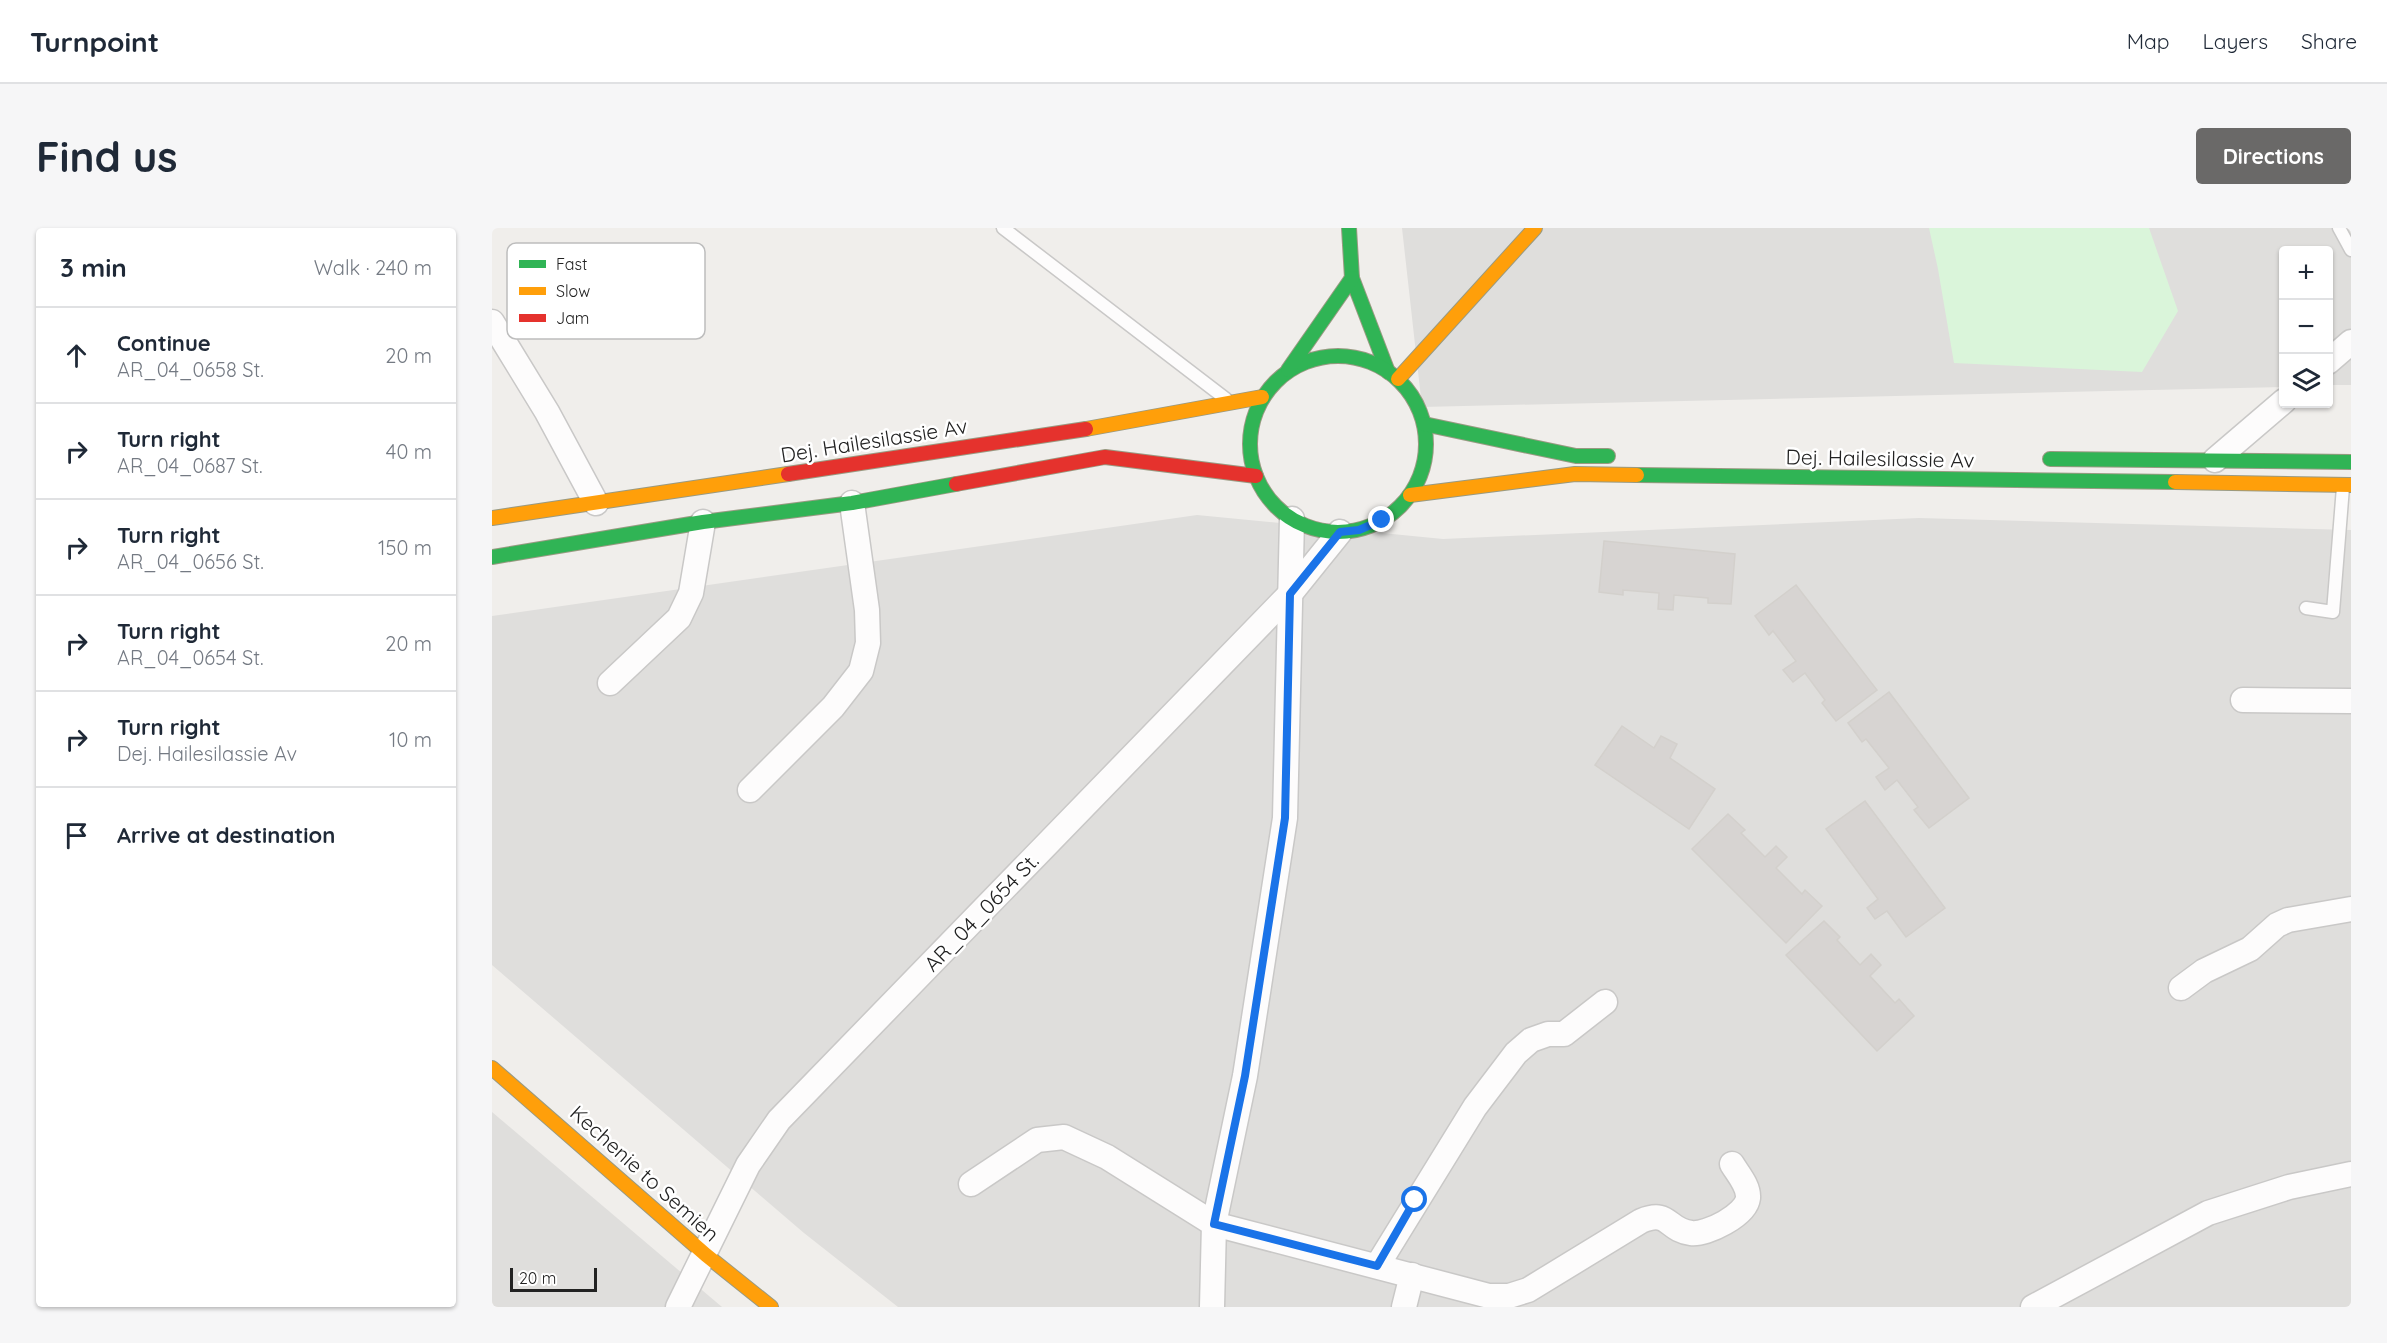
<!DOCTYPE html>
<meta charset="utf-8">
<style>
body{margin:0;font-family:Quicksand,sans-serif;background:#f6f6f7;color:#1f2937}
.controls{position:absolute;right:18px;top:18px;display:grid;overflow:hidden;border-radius:6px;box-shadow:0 2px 4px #0004}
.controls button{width:54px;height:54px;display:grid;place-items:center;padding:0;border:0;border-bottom:2px solid #e0e1e3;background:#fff;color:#1f2937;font:30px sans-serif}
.scale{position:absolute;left:18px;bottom:15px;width:87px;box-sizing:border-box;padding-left:6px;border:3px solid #222;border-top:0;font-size:16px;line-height:21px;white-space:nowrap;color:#222;-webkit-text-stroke:4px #fff;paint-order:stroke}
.stop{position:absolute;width:18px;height:18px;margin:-14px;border:4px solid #1a73e8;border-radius:50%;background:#fff}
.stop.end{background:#1a73e8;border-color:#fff;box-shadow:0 2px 6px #0008}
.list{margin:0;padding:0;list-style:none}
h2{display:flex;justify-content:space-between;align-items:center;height:78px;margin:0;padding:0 24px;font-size:26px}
h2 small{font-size:20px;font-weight:400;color:#747a83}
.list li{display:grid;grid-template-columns:39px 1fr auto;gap:18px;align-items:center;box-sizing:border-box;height:96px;padding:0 24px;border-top:2px solid #e0e1e3}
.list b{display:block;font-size:22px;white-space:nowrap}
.list p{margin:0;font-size:20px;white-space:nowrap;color:#747a83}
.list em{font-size:20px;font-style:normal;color:#747a83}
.icon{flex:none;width:33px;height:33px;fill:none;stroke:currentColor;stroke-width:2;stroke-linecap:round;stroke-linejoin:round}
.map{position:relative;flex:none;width:1859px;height:1079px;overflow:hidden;border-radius:6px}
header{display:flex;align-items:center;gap:36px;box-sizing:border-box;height:84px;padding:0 30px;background:#fff;border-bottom:2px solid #e0e1e3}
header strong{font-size:28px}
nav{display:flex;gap:33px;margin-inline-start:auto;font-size:21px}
.intro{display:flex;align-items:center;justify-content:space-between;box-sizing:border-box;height:144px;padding:0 36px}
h1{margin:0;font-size:42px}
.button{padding:15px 27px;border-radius:6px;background:#6a6968;color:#fff;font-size:21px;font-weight:700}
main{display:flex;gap:36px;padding:0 36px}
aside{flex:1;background:#fff;border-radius:6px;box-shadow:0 2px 4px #0004}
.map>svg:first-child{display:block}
.residential{fill:#dfdedc}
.park{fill:#daf5da}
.building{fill:#d7d4d2;stroke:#d3d0cc;stroke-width:1.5}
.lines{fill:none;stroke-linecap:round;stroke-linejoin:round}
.lane-casing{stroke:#c9c8c7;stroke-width:15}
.street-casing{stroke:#c9c8c7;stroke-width:27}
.fast-casing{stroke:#999a82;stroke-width:16}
.slow-casing{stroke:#999a82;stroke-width:16}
.jam-casing{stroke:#999a82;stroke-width:16}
.lane{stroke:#fdfcfc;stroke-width:12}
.street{stroke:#fdfcfc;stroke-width:24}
.fast{stroke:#30b455;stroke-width:14}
.slow{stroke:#ff9f0a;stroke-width:14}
.jam{stroke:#e5322d;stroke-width:14}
.route{stroke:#1a73e8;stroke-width:8}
.labels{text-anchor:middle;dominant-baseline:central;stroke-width:5;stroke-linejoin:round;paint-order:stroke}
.street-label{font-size:21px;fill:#222;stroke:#fff}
.key{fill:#fff;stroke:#bdbdbd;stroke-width:1.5}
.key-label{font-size:16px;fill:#222}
</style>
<header>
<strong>Turnpoint</strong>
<nav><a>Map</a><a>Layers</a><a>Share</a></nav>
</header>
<div class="intro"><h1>Find us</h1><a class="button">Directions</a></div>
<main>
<aside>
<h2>3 min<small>Walk · 240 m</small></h2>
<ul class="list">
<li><svg class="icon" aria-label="ahead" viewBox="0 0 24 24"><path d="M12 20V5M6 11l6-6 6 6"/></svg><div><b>Continue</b><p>AR_04_0658 St.</p></div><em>20 m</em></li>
<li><svg class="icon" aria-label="right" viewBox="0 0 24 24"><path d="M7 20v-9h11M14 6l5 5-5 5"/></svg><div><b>Turn right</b><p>AR_04_0687 St.</p></div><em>40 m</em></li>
<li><svg class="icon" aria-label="right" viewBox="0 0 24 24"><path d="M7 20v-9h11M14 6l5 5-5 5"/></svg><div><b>Turn right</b><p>AR_04_0656 St.</p></div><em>150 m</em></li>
<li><svg class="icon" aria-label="right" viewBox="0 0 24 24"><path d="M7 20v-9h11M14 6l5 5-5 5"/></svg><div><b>Turn right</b><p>AR_04_0654 St.</p></div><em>20 m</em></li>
<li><svg class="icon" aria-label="right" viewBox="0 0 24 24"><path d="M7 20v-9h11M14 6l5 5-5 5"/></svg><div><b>Turn right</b><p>Dej. Hailesilassie Av</p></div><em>10 m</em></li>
<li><svg class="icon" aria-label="arrive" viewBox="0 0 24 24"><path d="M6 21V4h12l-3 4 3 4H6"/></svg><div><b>Arrive at destination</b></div></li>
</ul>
</aside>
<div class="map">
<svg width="1859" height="1079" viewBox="0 0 1859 1079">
<rect width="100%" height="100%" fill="#f0eeeb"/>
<g class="residential">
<path d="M910,0H1859V157H1837L1836,22H1792L1791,159L930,179Z"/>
<path d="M705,287L951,311L1427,290L1859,302V1079H406L312,1005L0,737V388Z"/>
<path d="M0,884L230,1079H0Z"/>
</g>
<path class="park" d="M1437,0H1657L1686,83L1650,144L1462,135L1446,41Z"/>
<g class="building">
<path d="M1112,313L1243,326L1239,376L1216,375V370L1182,367L1181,382L1166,381L1167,365L1131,362V367L1107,364Z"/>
<path d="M1304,357L1385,462L1344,493L1330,475L1333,472L1313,445L1301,454L1291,442L1304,433L1281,403L1277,407L1263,388Z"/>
<path d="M1397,464L1477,570L1437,600L1422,582L1426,579L1405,552L1393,562L1384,549L1397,540L1374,511L1370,514L1356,495Z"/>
<path d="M1130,498L1162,520L1169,508L1185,516L1178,530L1223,561L1197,601L1103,537Z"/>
<path d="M1373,573L1453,680L1414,709L1395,683L1383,691L1375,680L1386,671L1334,601Z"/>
<path d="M1236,586L1253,602L1249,605L1273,629L1284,618L1295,629L1284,640L1310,666L1313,662L1330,678L1294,715L1200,621Z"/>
<path d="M1332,693L1348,709L1345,712L1368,737L1379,726L1389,737L1378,748L1403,775L1407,771L1422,788L1385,823L1294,727Z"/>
</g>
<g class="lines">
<g class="lane-casing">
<g id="lane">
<path d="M511,0L734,171"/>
<path d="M1847,0L1859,22"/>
<path d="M1814,380L1841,384L1851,259"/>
</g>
</g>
<g class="street-casing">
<g id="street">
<path d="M0,94L55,184L104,275"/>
<path d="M1836,134L1859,114"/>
<path d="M1723,232L1792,173"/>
<path d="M118,455L187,390L199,365L211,294"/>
<path d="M1751,472L1859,473"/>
<path d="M258,562L341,479L369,443L376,415L375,382L360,275"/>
<path d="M1689,760L1712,743L1758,721L1785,697L1796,692L1859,681"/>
<path d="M479,956L545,912L572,909L615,929L722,996L997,1068H1017L1036,1062L1149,993C1178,981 1174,1002 1199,1005C1215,1007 1254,987 1256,970C1257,958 1246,946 1240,936"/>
<path d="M885,1038L983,879L1024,825L1039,812L1056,806H1072L1113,774"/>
<path d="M186,1079L256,937L287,892L798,366L848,304"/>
<path d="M720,1079L722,996L753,848L793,590L800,291"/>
<path d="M912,1079L920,1047"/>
<path d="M1541,1079L1716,985L1797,959L1859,946"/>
</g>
</g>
<g class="fast-casing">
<g id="fast">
<path d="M857,0L860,50L896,144"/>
<circle cx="846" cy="216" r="88"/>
<path d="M796,142L860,50"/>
<path d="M932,196L1084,228H1116"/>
<path d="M1558,231L1859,234"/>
<path d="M1145,247L1683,254"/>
<path d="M0,329L211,294L360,275L464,256"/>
</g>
</g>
<g class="slow-casing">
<g id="slow">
<path d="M906,151L1043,0"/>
<path d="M594,201L770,169"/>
<path d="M1683,254L1859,257"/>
<path d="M918,267L1083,246L1145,247"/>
<path d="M0,290L296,246"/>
<path d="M0,840L214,1027L279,1079"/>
</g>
</g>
<g class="jam-casing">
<g id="jam">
<path d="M296,246L594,201"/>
<path d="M464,256L613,229L764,248"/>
</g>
</g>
<use href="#lane" class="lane"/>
<use href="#street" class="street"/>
<use href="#fast" class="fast"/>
<use href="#slow" class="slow"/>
<use href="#jam" class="jam"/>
</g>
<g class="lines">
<path class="route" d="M890,292L867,302L848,304L798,366L793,590L753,848L722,996L885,1038L923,972"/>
</g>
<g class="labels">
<g class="street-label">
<text transform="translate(382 212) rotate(-9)">Dej. Hailesilassie Av</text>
<text transform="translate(1388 230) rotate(1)">Dej. Hailesilassie Av</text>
<text transform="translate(489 684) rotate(-46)">AR_04_0654 St.</text>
<text transform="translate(153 945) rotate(42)">Kechenie to Semien</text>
</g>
</g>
<rect x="15" y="15" width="198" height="96" rx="9" class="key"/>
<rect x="27" y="32" width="27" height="8" fill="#30b455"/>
<rect x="27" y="59" width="27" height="8" fill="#ff9f0a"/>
<rect x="27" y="86" width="27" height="8" fill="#e5322d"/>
<g class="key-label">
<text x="64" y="42">Fast</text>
<text x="64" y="69">Slow</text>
<text x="64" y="96">Jam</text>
</g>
</svg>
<div class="controls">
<button>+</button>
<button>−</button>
<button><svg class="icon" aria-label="layers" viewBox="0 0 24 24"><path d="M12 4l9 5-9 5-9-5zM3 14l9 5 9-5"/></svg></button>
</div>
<div class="scale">20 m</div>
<div class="stop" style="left:923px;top:972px"></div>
<div class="stop end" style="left:890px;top:292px"></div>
</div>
</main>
